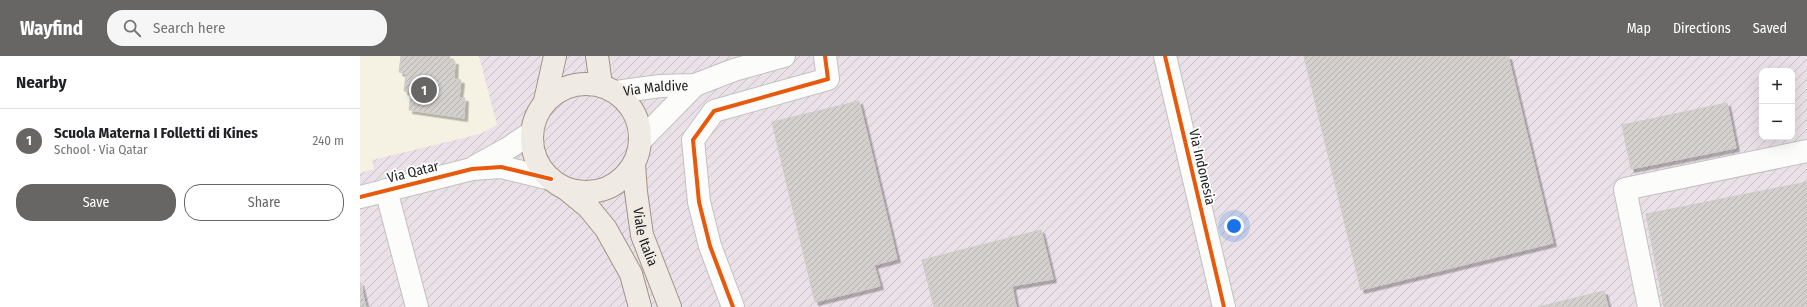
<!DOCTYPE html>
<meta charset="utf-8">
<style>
body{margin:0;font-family:"Fira Sans Condensed",sans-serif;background:#f6f6f6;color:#202124}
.controls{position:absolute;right:12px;top:12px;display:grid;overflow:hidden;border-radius:8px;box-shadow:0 4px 16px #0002}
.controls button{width:36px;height:36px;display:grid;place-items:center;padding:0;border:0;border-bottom:1px solid #e0e0e0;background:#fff;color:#202124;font:20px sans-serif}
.you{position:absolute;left:874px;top:170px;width:14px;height:14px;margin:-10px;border:3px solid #fff;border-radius:50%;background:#1a73e8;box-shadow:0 0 0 6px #1a73e833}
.badge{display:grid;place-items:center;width:26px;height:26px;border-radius:50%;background:#676665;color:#fff;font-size:13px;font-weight:700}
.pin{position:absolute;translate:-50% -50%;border:2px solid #fff;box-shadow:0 1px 4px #0006}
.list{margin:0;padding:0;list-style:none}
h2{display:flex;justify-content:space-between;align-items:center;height:52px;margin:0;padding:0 16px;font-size:17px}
h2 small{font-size:13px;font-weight:400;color:#757577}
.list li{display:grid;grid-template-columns:26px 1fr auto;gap:12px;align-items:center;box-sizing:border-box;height:64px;padding:0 16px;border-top:1px solid #e0e0e0}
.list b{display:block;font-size:15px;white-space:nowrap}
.list p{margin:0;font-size:13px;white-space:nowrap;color:#757577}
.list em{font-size:13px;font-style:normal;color:#757577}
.actions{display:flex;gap:8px;padding:12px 16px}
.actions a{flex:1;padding:9px 0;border:1px solid #676665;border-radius:16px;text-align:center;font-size:14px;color:#676665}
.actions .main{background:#676665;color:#fff}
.icon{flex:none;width:22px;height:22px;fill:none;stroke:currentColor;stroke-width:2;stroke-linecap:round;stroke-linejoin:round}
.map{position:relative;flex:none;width:1447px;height:251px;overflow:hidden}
header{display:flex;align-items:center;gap:24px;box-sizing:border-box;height:56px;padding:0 20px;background:#676665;color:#fff}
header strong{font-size:19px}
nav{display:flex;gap:22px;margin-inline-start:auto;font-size:14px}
.search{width:280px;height:36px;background:#f6f6f6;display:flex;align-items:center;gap:10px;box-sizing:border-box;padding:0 14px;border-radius:16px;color:#757577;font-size:15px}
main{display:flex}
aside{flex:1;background:#fff}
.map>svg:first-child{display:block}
.industrial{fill:url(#industrial-furrows);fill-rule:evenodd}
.education{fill:#f6f2e3}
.building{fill:url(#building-hatch);stroke:#d0cbc9;filter:url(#shadow)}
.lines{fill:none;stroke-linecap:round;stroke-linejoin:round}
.minor-casing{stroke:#c3c1c0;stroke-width:24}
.major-casing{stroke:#a29485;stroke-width:24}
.minor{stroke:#fcfcfb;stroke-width:22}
.major{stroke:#f0eae4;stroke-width:22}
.cycleway-casing{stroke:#fff;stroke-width:6}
.cycleway{stroke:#e8590c;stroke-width:4}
.labels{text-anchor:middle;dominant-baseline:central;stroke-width:3.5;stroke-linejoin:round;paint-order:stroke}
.street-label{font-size:14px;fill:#1f1f1f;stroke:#fff}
</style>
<header>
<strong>Wayfind</strong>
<div class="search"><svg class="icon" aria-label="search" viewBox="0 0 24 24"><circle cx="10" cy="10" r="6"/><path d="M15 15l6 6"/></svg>Search here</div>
<nav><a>Map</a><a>Directions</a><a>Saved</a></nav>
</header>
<main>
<aside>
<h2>Nearby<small></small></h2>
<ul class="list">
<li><span class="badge">1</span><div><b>Scuola Materna I Folletti di Kines</b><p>School · Via Qatar</p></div><em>240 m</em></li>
</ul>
<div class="actions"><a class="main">Save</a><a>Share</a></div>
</aside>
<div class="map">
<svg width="1447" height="251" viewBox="0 0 1447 251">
<defs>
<pattern id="industrial-furrows" width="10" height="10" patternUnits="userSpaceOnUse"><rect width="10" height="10" fill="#eae0e7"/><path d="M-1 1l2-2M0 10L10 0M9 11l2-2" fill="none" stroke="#c8c0c6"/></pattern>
<pattern id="building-hatch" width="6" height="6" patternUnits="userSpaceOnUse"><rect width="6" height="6" fill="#d4d0ce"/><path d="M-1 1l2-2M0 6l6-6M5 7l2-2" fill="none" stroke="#b6b2b0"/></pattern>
<filter id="shadow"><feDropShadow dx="3.5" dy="3.5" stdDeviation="0" flood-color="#0004"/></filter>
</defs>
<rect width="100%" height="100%" fill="#edeae7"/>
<path class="industrial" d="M0,0H1447V251H0ZM1402,15H1432V81H1402Z"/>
<path class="education" d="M0,0H119L137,69L120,78L12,104L14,113L0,117Z"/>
<g class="building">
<path d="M41,0H90L89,5H95L94,23L101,24L99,42H105L104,62L49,54L51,36L44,35L46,18L39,16Z"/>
<path d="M944,0H1148L1193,187L1001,234Z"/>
<path d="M499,45L537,203L514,209L520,230L455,246L412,66Z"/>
<path d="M1367,47L1376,92L1271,113L1262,69Z"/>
<path d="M1447,126V251H1304L1286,158Z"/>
<path d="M681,174L693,223L652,230L656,251H574L562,204Z"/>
<path d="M0,226L6,251H0Z"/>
<path d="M1244,235L1248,251H1178Z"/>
</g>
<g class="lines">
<g class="minor-casing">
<g id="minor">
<path d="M805,0L864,251"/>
<path id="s1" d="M256,36L300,30L335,29L374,14L424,0"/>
<path d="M281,84L335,29"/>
<path d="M116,110L147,93L172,76"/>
<path d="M26,134L57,251"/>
<path d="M0,141L112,113L141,111L191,123"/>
<path d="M373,251L350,190L339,146L333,84L354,55L468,23L465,0"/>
<path d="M1289,251L1265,133L1447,95"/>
</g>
</g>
<g class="major-casing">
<g id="major">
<path d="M237,0L241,29"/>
<circle cx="226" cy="82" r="54"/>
<path d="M185,45L195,0"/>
<path id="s2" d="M274,108L276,136L282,179L310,251"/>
<path d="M206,133L228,151L246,173L271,218L280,251"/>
</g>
</g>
<use href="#minor" class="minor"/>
<use href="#major" class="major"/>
<g class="cycleway-casing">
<g id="cycleway">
<path d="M805,0L864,251"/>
<path d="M0,141L112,113L141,111L191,123"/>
<path d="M373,251L350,190L339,146L333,84L354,55L468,23L465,0"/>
</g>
</g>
<use href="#cycleway" class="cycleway"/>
</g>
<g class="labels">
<g class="street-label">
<text stroke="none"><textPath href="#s1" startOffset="40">Via Maldive</textPath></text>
<text transform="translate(842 111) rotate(77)">Via Indonesia</text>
<text transform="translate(53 116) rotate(-14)">Via Qatar</text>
<text stroke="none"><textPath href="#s2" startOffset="74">Viale Italia</textPath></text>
</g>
</g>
</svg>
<div class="controls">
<button>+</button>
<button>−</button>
</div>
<div class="you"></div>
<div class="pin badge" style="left:64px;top:34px">1</div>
</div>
</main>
